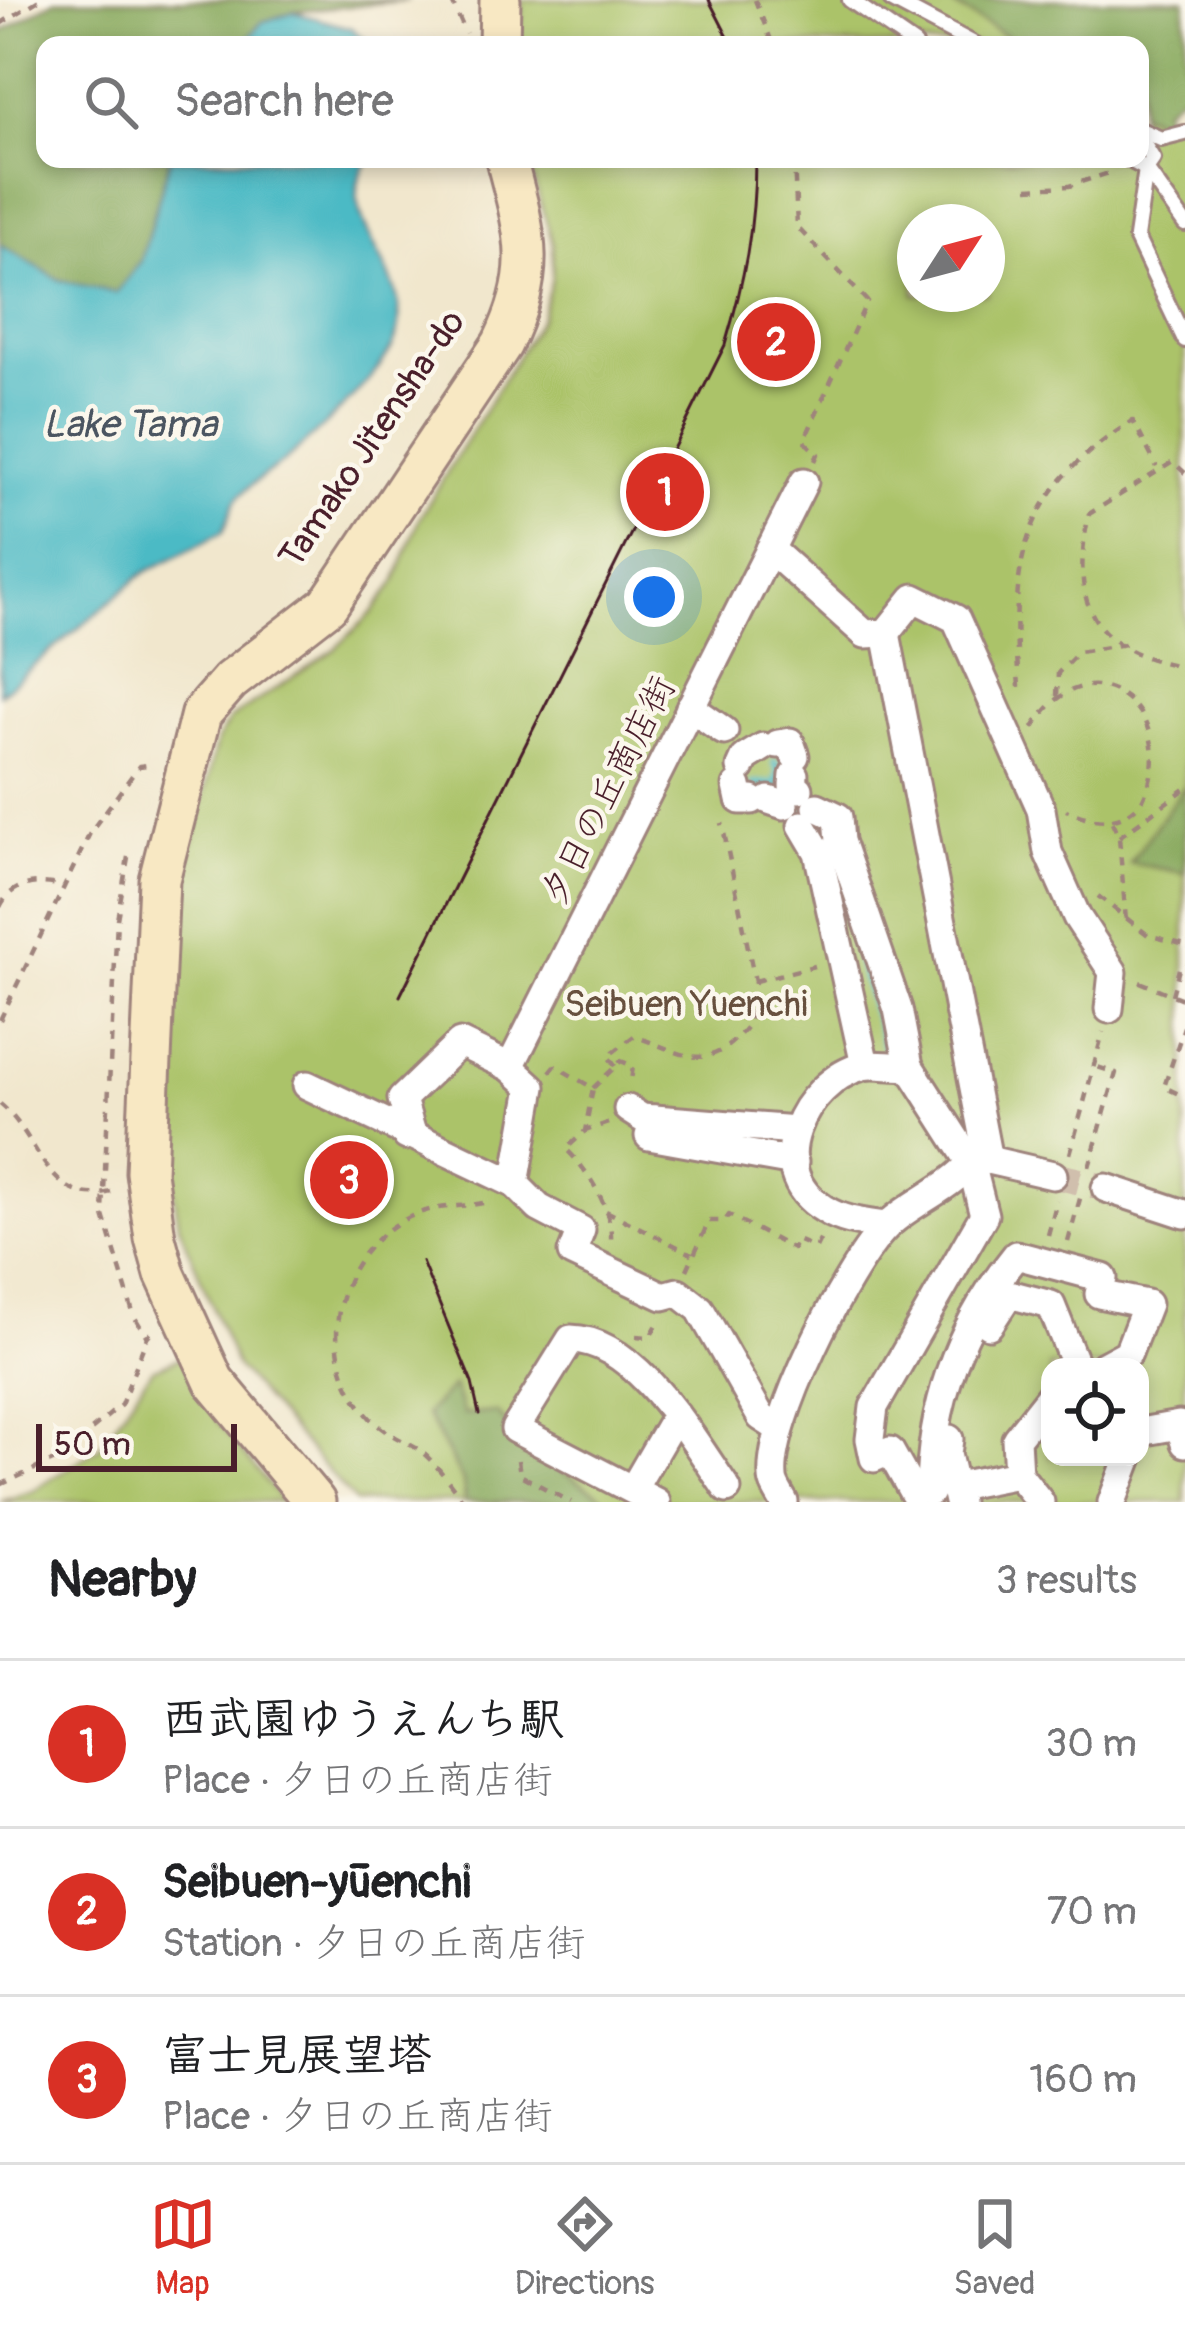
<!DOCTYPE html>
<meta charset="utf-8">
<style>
body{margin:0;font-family:Pangolin,"Klee One",sans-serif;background:#f6f6f6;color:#202124}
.controls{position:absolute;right:36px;bottom:36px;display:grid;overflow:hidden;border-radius:24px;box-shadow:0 6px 18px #0003}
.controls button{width:108px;height:108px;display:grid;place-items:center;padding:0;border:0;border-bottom:3px solid #e0e0e0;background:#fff;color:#202124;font:60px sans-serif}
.compass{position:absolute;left:897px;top:204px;width:108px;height:108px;border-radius:50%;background:#fff;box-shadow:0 6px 18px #0003;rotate:54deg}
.scale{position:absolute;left:36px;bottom:30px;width:201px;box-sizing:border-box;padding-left:12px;border:6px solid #4a1f2b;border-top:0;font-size:33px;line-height:42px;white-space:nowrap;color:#4a1f2b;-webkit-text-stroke:9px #fbf7ec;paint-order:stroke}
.you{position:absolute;left:654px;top:597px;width:42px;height:42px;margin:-30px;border:9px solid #fff;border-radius:50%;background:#1a73e8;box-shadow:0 0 0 18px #1a73e833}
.badge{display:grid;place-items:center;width:78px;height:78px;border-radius:50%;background:#d93025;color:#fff;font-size:39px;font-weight:700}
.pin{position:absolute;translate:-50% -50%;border:6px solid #fff;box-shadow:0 3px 12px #0006}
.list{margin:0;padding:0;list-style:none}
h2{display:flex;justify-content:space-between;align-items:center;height:156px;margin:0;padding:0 48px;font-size:51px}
h2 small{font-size:39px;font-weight:400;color:#757577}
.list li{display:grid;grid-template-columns:78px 1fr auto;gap:36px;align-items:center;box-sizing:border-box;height:168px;padding:0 48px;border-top:3px solid #e0e0e0}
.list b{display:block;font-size:45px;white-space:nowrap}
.list p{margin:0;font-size:39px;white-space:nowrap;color:#757577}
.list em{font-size:39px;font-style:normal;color:#757577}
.icon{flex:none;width:66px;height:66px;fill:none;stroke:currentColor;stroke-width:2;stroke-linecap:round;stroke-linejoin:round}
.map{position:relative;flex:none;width:1185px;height:1502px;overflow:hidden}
.search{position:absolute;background:#fff;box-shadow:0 6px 18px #0003;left:36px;right:36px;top:36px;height:132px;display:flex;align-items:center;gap:30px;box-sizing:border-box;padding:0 42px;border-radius:24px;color:#757577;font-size:45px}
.sheet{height:660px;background:#fff}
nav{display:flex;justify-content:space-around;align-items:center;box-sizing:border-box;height:168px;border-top:3px solid #e0e0e0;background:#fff;font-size:33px;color:#757577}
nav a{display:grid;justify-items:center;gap:6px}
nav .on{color:#d93025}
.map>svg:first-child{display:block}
.green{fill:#abc369;stroke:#7a714a;stroke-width:3;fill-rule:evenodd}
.forest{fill:#88a95d;stroke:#696444;stroke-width:3}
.water{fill:#4cbac5;stroke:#4b6c78;stroke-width:3}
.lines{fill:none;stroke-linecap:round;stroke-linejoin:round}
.stream{stroke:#4cbac5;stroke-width:8}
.street-tunnel{stroke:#d0bfad;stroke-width:27;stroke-dasharray:27 14;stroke-linecap:butt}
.lane-casing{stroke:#9e837c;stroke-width:20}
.street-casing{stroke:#9e837c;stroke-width:33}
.secondary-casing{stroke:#9e837c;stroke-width:45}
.path{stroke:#9e837c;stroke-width:4.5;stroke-dasharray:9 9;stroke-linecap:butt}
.lane{stroke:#fff;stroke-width:14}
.street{stroke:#fff;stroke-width:27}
.secondary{stroke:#f8e8c3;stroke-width:39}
.tram{stroke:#4a1f2b;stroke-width:3}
.labels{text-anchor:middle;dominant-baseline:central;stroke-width:9;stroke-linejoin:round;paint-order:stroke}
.street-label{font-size:36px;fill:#4a1f2b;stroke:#fbf7ec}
.park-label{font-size:36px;fill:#67503e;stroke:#fbf7ec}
.water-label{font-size:39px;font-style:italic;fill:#4b5561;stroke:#fbf7ec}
</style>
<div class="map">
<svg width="1185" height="1502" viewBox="0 0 1185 1502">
<rect width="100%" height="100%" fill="#fbf7ec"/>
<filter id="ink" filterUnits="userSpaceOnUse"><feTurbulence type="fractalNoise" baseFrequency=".00833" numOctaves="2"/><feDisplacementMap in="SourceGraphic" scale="24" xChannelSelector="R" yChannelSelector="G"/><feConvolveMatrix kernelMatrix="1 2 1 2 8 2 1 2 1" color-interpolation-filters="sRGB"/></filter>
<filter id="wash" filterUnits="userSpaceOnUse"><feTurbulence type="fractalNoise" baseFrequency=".004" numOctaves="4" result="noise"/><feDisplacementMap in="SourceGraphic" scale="48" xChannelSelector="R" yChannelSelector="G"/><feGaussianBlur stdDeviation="2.7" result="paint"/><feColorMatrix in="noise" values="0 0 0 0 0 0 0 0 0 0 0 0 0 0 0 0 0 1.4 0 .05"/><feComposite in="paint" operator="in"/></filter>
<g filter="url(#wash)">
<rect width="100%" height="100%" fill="#f1e7cd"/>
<g class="green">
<path d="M522,0H944L1022,45H519Z"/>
<path d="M1185,108V1502H355L236,1366L179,1225L171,1174L176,910L217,740L230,719L335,649L374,611L395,582L419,519L541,317L552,279L553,244L527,159H1140V112L1164,123ZM915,222H987V294H915ZM1050,1367H1140V1457H1050Z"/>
<path d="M182,1357L218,1422L283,1502H0L33,1491L99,1448L152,1369Z"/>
</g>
<g class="forest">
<path d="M55,0H409L293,12L262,22L243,45H45V159H170L141,261L116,294L60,280L0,245V33Z"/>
<path d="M945,0H1185V92L1164,108V123L1140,112V45H1022Z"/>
<path d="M1185,787V873L1130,863L1184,787Z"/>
<path d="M453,1386L464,1415L496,1412L535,1454L611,1502H465L463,1481L426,1414Z"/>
</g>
<g class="water">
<path d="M293,12L351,28L371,45H243L262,22Z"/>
<path d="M170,159H370C323,216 421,273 395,340C382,375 312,438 282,463C268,474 249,484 238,498C231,507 228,522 223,532L144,573L0,694V245L60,280L116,293L141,261Z"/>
</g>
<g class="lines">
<g class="stream">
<path d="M775,763L780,771L775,785"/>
<path d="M755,784L775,785L809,818"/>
<path d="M842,900L889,1058"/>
</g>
</g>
</g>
<g filter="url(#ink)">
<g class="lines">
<path class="street-tunnel" d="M1053,1175L1106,1188"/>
<g class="lane-casing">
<g id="lane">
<path d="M850,0L915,45"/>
<path d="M891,0L976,45"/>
<path d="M1140,130L1161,139L1185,133"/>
<path d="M1140,138L1153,159L1146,169L1136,237L1185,340"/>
<path d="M1128,159L1146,169L1185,224"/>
</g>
</g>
<g class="street-casing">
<g id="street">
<path d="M770,549L865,634L886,633L914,598L956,619L1041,809L1048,852L1077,917L1113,972L1109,1009"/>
<path d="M886,633L988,1160"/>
<path d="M690,707L724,731"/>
<path d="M778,744L790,742L795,756"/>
<path d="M741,767L745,758L763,747"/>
<path d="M794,775L793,786L799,789"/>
<path d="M737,786L740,800H752"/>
<path d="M769,800L784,805"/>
<path d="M817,807L838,817L840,841L898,1009L909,1066"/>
<path d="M802,825L818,852L865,1065"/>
<path d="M510,1067L804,482"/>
<path d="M307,1085L515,1184"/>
<path d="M628,1109L642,1118L796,1130"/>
<path d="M655,1119L649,1136L794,1162"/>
<path d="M407,1136L411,1130L402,1099L460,1043L510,1067L532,1087L515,1184L539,1208L581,1230L572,1253L663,1296L678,1292L700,1309L761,1417L778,1428"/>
<path d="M1106,1188L1185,1214"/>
<path d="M989,1325L1009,1294L1051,1305L1076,1367"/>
<path d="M1140,1432L1179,1425L1185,1443"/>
<path d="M949,1439L947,1454L958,1502"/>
<path d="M952,1487L1018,1474"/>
<path d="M633,1489L676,1415"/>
<path d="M930,1492C931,1403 959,1325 1016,1255L1103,1278L1099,1294L1147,1304L1128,1353L1102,1367"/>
<path d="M914,1494L890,1451L874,1458L870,1439L874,1407L984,1215L971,1163L988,1160L1053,1175"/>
<path d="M656,1502L515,1429L571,1339C637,1340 692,1439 727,1489"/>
<path d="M784,1502C780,1494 773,1485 773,1477C768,1421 845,1272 882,1231C905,1205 945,1192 971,1163L909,1066C895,1068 875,1063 863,1066C803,1082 760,1171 824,1209C842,1221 865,1223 886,1226"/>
<path d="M1040,1502L1018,1474L1016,1439L1050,1396"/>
<path d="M1112,1502L1129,1457"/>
</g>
</g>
<g class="secondary-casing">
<g id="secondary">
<path d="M499,45L500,0"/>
<path d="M315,1502L214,1381L165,1274L155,1238L146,1172L159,880L201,714L230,681L328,605L502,344C538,271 526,235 506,159"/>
</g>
</g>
<g class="path">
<path d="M451,0L466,33"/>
<path d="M755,0L773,45"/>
<path d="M0,24L39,0"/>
<path d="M794,159L797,227L867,301L804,441L818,454L815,461"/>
<path d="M794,170L841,164V159"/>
<path d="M1028,188L1069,186L1115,171"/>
<path d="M796,351L801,354"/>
<path d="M1185,473L1173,462L1089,514C1070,602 1089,650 1185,667"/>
<path d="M1019,687C1010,562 1019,491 1133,421L1157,467"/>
<path d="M1057,696L1058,673L1079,652L1125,644"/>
<path d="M1033,728C1090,633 1185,716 1142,801C1120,827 1094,822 1066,810"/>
<path d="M1112,822L1119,837L1126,921"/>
<path d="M1119,837L1185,789"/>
<path d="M128,857L117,919L103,1212L134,1316L147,1337L153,1330"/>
<path d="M1098,896L1148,935L1185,945"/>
<path d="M0,907C12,882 37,880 62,886"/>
<path d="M755,981L814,966"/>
<path d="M1140,982L1185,1000"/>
<path d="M1172,995L1180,965H1185"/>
<path d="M0,1020L91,831L139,766L154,764"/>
<path d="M1185,1024L1164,1087L1185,1097"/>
<path d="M615,1066L608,1056L634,1036C685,1053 706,1078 749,1024L755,981L722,823"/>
<path d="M550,1072L555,1066L593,1088L585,1131"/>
<path d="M593,1088L621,1061L633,1066L631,1081"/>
<path d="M0,1104C42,1138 47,1213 118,1190"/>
<path d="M608,1123L585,1131L566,1149C588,1170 613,1210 611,1241"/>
<path d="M1070,1154L1103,1032"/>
<path d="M1089,1167L1116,1073L1094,1066"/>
<path d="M606,1211L692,1254"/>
<path d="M1048,1235L1057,1200"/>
<path d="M1068,1242L1081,1195"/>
<path d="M687,1270L709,1221H725L729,1215L793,1249L797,1240L816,1248L821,1238"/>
<path d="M636,1336L650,1337L658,1323"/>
<path d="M518,1460L520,1475L571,1502"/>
<path d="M0,1485L57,1459L121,1405L147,1337"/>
<path d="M465,1502C450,1485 434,1459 416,1448C400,1439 383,1432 370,1418C309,1351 337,1244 419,1213C443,1204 467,1208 491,1201"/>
</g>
<use href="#lane" class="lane"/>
<use href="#street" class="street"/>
<use href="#secondary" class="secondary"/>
<g class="tram">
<path d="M709,0L732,45"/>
<path d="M400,996L725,345C744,282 755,225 755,159"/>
<path d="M422,1262L472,1383L479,1414"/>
</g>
</g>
</g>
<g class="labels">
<g class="street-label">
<text transform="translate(372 439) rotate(-56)">Tamako Jitensha-do</text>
<text transform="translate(608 791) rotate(-63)">夕日の丘商店街</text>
</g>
<g class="park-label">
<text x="686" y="1004">Seibuen Yuenchi</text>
</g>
<g class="water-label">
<text x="130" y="424">Lake Tama</text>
</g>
</g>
</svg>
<div class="controls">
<button><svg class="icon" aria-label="locate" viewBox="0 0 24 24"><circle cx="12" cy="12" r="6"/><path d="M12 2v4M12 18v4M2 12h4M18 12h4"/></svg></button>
</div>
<svg class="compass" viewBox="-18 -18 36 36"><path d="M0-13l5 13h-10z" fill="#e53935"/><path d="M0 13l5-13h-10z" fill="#757577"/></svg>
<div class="scale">50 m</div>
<div class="you"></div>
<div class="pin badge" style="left:665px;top:492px">1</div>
<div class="pin badge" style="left:776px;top:342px">2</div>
<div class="pin badge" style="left:349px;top:1180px">3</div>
<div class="search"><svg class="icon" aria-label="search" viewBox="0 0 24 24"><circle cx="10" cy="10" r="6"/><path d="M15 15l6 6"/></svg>Search here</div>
</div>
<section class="sheet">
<h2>Nearby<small>3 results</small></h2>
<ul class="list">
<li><span class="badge">1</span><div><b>西武園ゆうえんち駅</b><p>Place · 夕日の丘商店街</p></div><em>30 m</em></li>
<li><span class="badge">2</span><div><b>Seibuen-yūenchi</b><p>Station · 夕日の丘商店街</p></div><em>70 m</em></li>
<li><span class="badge">3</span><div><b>富士見展望塔</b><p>Place · 夕日の丘商店街</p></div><em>160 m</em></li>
</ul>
</section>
<nav>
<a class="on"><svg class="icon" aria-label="map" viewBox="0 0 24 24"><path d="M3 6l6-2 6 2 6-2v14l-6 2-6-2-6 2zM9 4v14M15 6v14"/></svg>Map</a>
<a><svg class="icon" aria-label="directions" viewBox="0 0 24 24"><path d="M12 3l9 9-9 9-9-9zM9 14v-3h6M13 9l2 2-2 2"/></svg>Directions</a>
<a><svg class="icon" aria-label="saved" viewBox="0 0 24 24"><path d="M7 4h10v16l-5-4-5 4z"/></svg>Saved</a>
</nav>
